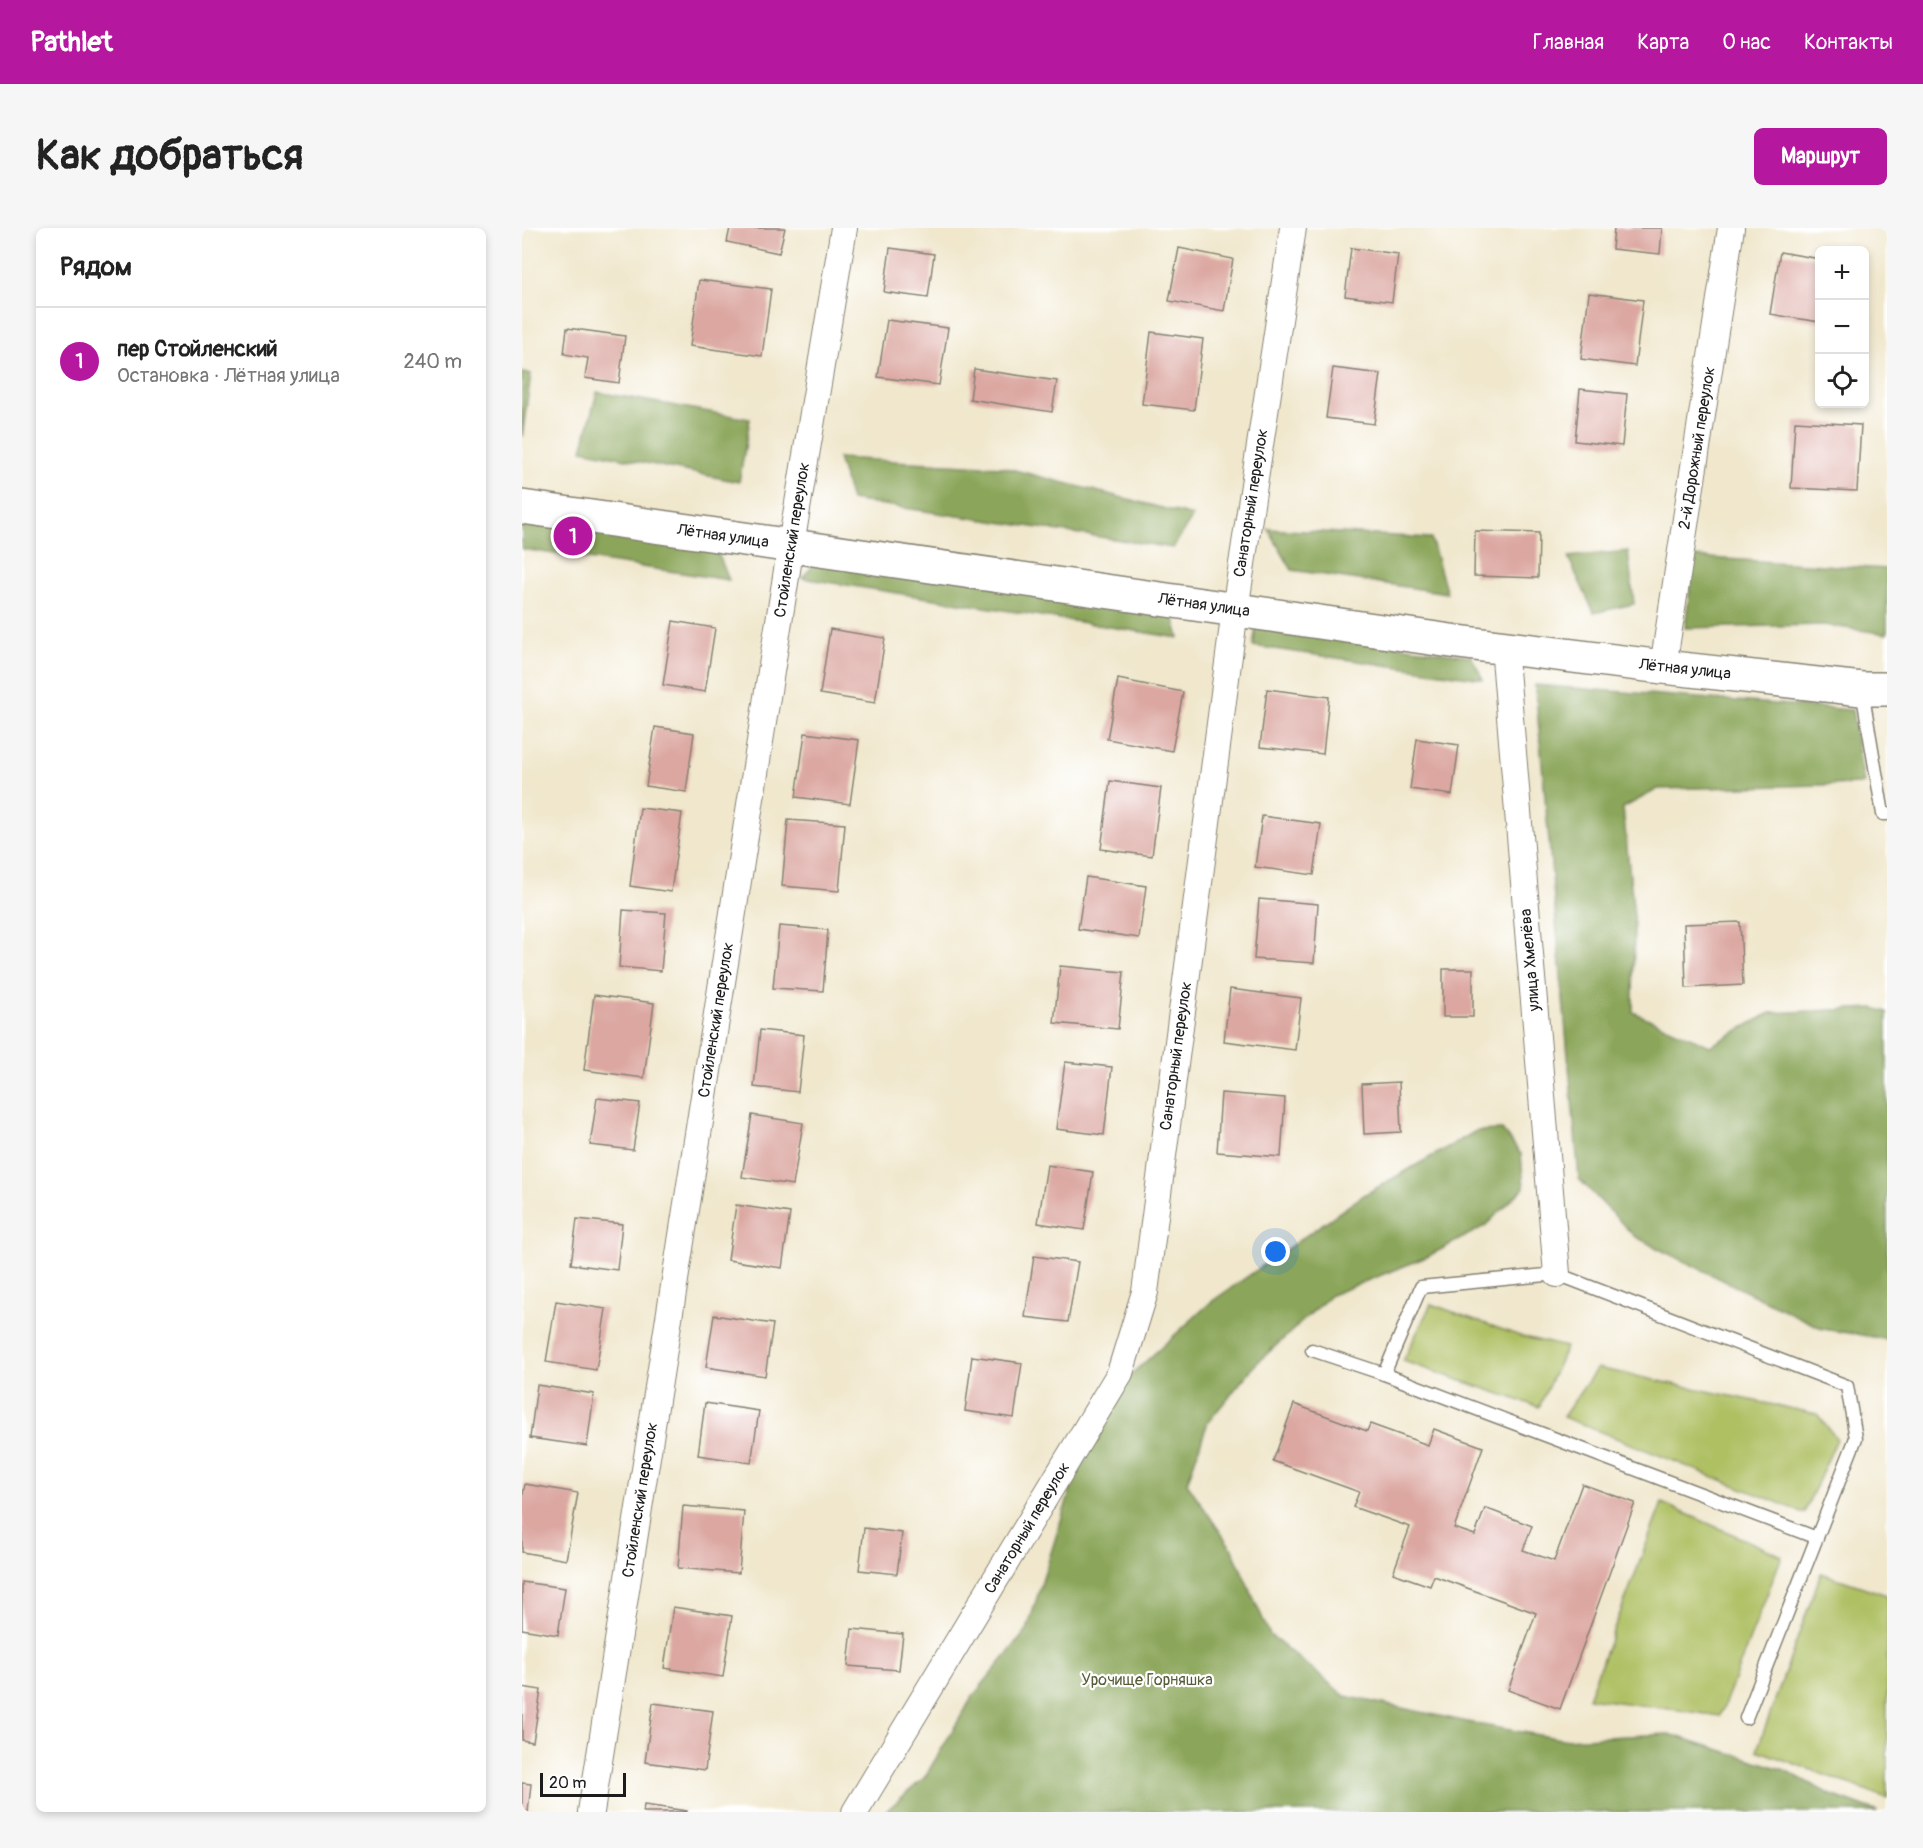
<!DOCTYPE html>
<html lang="ru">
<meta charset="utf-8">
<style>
body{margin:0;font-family:Pangolin,sans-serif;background:#f6f6f6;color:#222}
.controls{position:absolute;right:18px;top:18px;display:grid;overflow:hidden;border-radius:9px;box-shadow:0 3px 9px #0003}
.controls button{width:54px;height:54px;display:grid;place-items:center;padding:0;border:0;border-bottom:2px solid #e0e0e0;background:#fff;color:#222;font:30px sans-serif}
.scale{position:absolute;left:18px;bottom:15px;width:86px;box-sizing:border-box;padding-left:6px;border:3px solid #1c1c1c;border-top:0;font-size:16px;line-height:21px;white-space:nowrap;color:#1c1c1c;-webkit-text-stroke:4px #fff;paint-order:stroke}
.you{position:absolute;left:754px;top:1024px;width:21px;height:21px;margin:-15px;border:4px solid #fff;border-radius:50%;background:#1a73e8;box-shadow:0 0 0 9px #1a73e833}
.badge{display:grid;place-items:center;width:39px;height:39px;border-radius:50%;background:#b5179e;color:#fff;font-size:20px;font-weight:700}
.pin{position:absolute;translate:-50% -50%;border:3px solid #fff;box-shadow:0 2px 6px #0006}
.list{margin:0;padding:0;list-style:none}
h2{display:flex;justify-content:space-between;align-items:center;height:78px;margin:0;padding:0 24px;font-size:26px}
h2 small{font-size:20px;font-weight:400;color:#767676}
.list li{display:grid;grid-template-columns:39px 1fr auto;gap:18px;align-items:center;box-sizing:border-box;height:108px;padding:0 24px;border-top:2px solid #e0e0e0}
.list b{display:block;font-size:22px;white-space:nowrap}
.list p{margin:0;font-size:20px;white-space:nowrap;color:#767676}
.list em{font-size:20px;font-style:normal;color:#767676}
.icon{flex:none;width:33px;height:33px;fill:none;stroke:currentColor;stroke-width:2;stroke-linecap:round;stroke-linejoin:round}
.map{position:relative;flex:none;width:1365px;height:1584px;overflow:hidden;border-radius:9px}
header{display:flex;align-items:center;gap:36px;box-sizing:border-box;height:84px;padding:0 30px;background:#b5179e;color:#fff}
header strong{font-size:28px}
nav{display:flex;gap:33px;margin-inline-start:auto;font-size:21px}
.intro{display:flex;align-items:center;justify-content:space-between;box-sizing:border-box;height:144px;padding:0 36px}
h1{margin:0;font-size:42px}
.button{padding:15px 27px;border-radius:9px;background:#b5179e;color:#fff;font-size:21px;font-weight:700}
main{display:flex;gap:36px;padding:0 36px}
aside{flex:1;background:#fff;border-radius:9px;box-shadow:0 3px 9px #0003}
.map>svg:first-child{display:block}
.green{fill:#afc064;stroke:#666e40;stroke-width:1.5}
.forest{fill:#8ba65a;stroke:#54613b;stroke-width:1.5}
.building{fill:#dca7a1}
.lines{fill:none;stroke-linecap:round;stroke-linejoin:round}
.lane-casing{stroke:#868274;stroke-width:15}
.street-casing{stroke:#868274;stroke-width:28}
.secondary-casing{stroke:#868274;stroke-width:36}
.lane{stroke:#fff;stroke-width:12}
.street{stroke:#fff;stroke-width:26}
.secondary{stroke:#fff;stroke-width:33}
.labels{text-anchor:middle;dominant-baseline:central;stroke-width:4.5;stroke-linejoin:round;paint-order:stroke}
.street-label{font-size:16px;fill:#1c1c1c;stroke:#fff}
.park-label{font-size:16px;fill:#575e39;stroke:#fff}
</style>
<header>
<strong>Pathlet</strong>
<nav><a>Главная</a><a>Карта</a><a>О нас</a><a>Контакты</a></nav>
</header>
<div class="intro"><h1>Как добраться</h1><a class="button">Маршрут</a></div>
<main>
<aside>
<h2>Рядом<small></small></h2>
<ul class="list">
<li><span class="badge">1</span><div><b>пер Стойленский</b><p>Остановка · Лётная улица</p></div><em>240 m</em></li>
</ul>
</aside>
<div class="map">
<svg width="1365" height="1584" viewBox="0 0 1365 1584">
<rect width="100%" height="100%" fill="#fff"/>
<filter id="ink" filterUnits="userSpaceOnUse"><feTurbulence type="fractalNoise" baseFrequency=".0167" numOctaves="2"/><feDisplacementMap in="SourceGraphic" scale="12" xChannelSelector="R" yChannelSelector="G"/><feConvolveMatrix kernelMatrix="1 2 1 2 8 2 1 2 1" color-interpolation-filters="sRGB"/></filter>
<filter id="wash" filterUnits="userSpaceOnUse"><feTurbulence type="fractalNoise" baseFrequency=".008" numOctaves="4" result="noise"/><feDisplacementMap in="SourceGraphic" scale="24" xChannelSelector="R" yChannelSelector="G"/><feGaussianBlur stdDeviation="1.35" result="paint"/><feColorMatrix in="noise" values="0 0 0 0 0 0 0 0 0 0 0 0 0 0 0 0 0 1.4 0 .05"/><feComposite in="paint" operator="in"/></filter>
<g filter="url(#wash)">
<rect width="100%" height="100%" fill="#f0e7cc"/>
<g class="green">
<path d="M909,1076L998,1108L1044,1119L1017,1179L881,1133Z"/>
<path d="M1075,1140L1295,1186L1315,1211L1282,1285L1041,1189Z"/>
<path d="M1140,1275L1260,1328L1198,1488L1066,1470Z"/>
<path d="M1299,1345L1365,1367V1570L1235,1522Z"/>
</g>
<g class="forest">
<path d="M0,145L9,146L0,209Z"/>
<path d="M75,164L228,191L217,254L60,222Z"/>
<path d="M316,230L481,239L671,288L651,320L329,272Z"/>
<path d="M0,290L192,315L207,352L0,321Z"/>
<path d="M746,301L909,310L925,365L770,342Z"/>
<path d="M1106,323L1112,376L1072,385L1046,329Z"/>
<path d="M300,328L651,387L657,410L280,350Z"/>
<path d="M1172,329L1365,341V406L1302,397L1163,400Z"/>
<path d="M734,398L949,428L961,451L731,418Z"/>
<path d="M1013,457L1330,482L1342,556L1136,561L1101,580L1112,688L1111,784L1188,818L1248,785L1352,780L1365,784V1111L1301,1101L1139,1022L1112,1008L1057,951Z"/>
<path d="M980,902L999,926L1002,960L963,998L905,1029L809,1067L734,1136L686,1194L665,1255L710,1321L748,1407L823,1468L960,1497L1040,1511L1147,1506L1263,1542L1307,1566L1356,1584H363L403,1549L451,1468L505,1402L549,1260L600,1155L689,1074L842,967L954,903Z"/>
</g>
<g id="blocks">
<g class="building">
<path d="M208,0H263L257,25L205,14Z"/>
<path d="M1092,0H1140L1138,26L1090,21Z"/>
<path d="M368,20L412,26L406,70L362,64Z"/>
<path d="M657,20L711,31L702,83L647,73Z"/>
<path d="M829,20L876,26L870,74L823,68Z"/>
<path d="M1258,24L1298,31V94L1248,86Z"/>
<path d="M177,52L249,61L240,128L168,118Z"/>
<path d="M1067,65L1121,72L1113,138L1059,131Z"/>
<path d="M365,92L426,100L417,157L356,149Z"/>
<path d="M45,100L103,108L97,155L63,150L66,130L42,126Z"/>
<path d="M629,104L681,111L672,182L620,176Z"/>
<path d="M811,140L859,146L852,196L804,190Z"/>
<path d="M452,141L535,153L530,184L448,171Z"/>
<path d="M1058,161L1105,166L1100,218L1053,213Z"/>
<path d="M1273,193L1339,197L1335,263L1269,260Z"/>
<path d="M953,303L1017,305L1016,350L952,348Z"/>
<path d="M151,393L193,400L183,464L141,457Z"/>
<path d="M308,401L363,410L353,475L298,466Z"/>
<path d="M596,451L661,464L650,523L585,511Z"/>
<path d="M745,461L807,469L801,526L738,519Z"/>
<path d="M133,499L172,505L164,564L124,558Z"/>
<path d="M283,505L337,512L328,576L274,569Z"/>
<path d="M895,511L937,517L930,567L888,561Z"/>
<path d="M588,553L639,560L630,628L579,621Z"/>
<path d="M118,580L160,585L149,664L108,658Z"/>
<path d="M740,588L799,596L792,647L733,639Z"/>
<path d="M266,592L323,596L317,663L260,658Z"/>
<path d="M564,649L624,658L617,710L556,701Z"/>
<path d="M737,671L796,676L792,735L732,731Z"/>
<path d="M101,682L144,685L139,743L97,739Z"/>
<path d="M1218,694L1221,757L1164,760L1162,696Z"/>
<path d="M257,698L306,702L301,763L251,760Z"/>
<path d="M538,738L602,744L596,801L532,795Z"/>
<rect x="921" y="741" width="30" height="48"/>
<path d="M708,761L779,770L773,822L702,813Z"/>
<path d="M72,767L132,775L122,850L62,842Z"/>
<path d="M238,802L282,807L276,864L232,859Z"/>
<path d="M543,834L590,839L582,907L534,901Z"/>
<path d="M877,854L879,904L842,906L840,856Z"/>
<path d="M699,865L763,870L759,929L695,924Z"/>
<path d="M75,870L118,875L111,922L68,917Z"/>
<path d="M230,887L281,895L271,957L220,949Z"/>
<path d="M525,937L571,944L562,1002L516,995Z"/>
<path d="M214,977L268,985L260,1040L206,1032Z"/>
<path d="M55,991L100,996L95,1042L49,1036Z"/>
<path d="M512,1028L556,1034L546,1094L503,1089Z"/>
<path d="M34,1073L84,1081L74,1142L24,1134Z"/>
<path d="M192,1087L251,1096L243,1148L184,1139Z"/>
<path d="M450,1128L500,1135L492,1190L443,1183Z"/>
<path d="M15,1157L72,1166L65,1218L8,1210Z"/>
<path d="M183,1175L237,1183L229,1235L176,1227Z"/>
<path d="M772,1176L845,1203L848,1196L906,1217L912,1201L961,1219L932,1300L953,1307L963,1280L1010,1298L1001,1322L1032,1333L1060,1256L1113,1275L1038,1481L986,1462L1014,1385L912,1348L908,1358L871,1345L888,1299L831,1279L837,1264L751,1233Z"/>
<path d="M3,1256L56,1265L44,1332L0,1324V1271Z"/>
<path d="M161,1278L222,1283L217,1345L156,1340Z"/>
<path d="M342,1300L380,1305L375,1346L337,1342Z"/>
<path d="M0,1354L43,1360L36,1407L0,1401Z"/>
<path d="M151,1379L210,1388L201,1449L142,1440Z"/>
<path d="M330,1401L381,1406L377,1442L326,1438Z"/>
<path d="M0,1459L19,1462L11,1514L0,1512Z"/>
<path d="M131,1475L191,1483L183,1542L123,1534Z"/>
<path d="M0,1555L9,1556L6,1584H0Z"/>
<path d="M122,1577L165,1583V1584H121Z"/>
</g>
</g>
</g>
<g filter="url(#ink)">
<use href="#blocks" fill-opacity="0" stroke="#868274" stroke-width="1.5"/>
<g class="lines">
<g class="lane-casing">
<g id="lane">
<path d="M1340,462L1361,586H1365"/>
<path d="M790,1122L862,1146L899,1059L1035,1046L1325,1158L1334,1210L1224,1490"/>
<path d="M862,1146L1295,1310"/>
</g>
</g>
<g class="street-casing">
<g id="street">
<path d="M982,418L1035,1046"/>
<path d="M1141,439L1209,0"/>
<path d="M69,1584L269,317L322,0"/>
<path d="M333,1584L598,1145L623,1064L713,382L771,0"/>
</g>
</g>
<g class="secondary-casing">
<path id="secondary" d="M0,279L936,414L1141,439L1340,461H1365"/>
</g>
<use href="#lane" class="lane"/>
<use href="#street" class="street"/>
<use href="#secondary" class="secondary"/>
</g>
</g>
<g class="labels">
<g class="street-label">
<text transform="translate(1175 220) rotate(-81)">2-й Дорожный переулок</text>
<text transform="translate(729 275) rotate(-81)">Санаторный переулок</text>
<text transform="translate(201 308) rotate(8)">Лётная улица</text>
<text transform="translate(270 312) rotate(-81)">Стойленский переулок</text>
<text transform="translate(682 377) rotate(8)">Лётная улица</text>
<text transform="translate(1163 441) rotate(6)">Лётная улица</text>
<text transform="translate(1008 732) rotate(-95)">улица Хмелёва</text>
<text transform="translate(194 792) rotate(-81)">Стойленский переулок</text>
<text transform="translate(654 828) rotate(-82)">Санаторный переулок</text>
<text transform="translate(118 1272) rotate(-81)">Стойленский переулок</text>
<text transform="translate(505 1300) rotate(-59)">Санаторный переулок</text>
</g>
<g class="park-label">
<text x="625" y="1452">Урочище Горняшка</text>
</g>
</g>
</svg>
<div class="controls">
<button>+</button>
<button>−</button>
<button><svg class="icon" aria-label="locate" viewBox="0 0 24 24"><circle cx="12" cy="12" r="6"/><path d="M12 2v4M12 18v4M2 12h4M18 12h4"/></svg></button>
</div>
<div class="scale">20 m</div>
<div class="you"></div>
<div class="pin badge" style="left:51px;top:308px">1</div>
</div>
</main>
